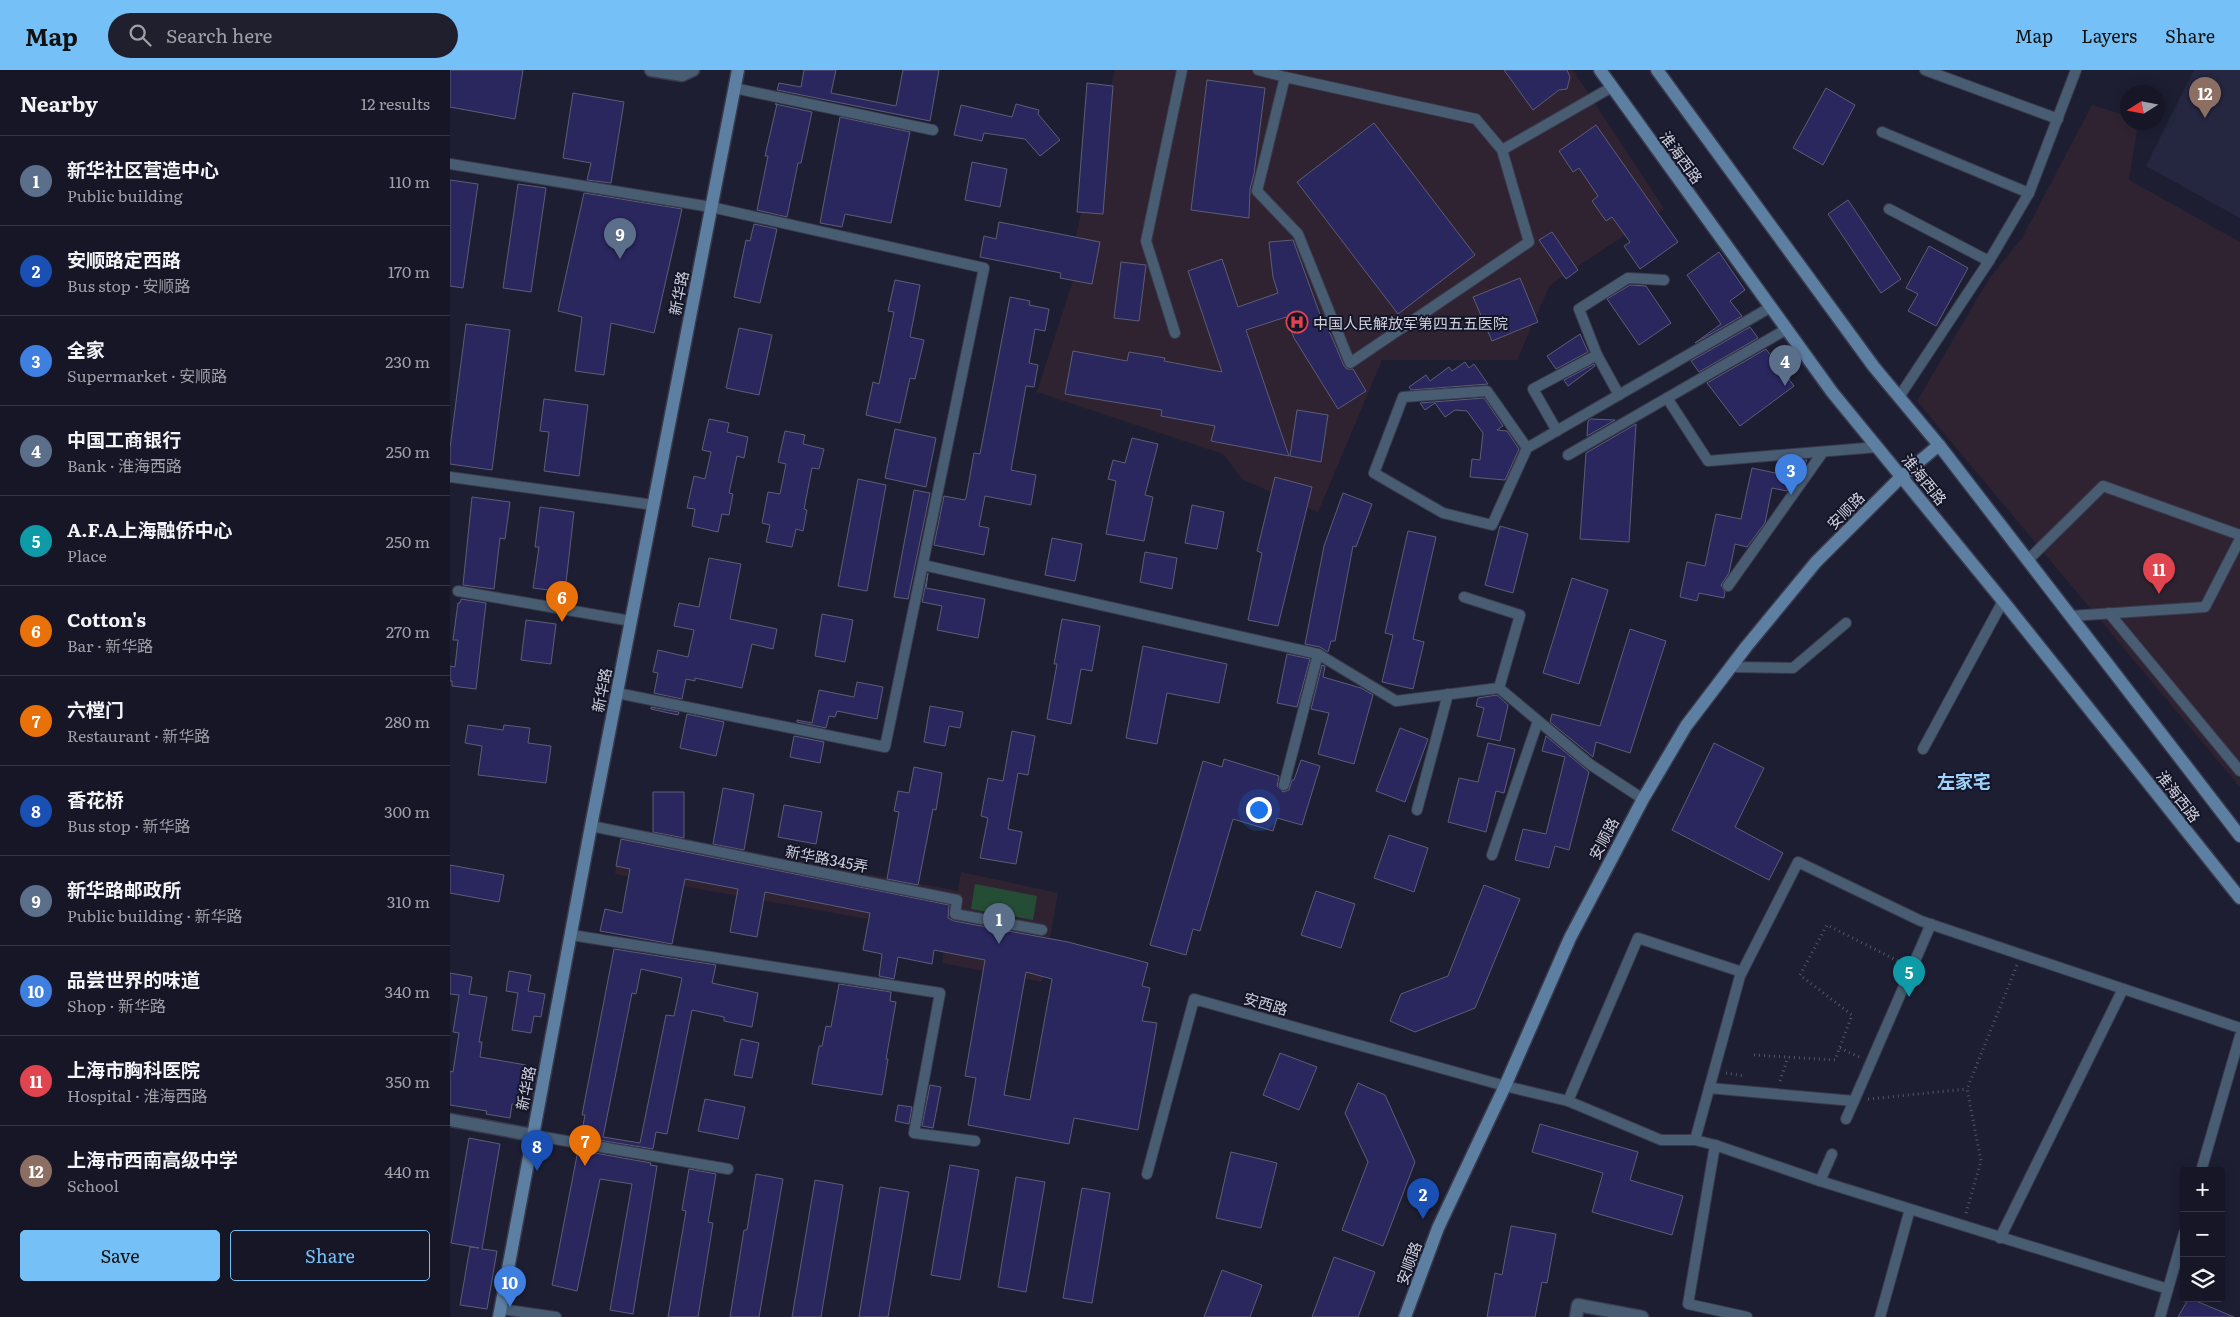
<!DOCTYPE html>
<meta charset="utf-8">
<style>
body{margin:0;font-family:Literata,"Noto Sans SC",serif;background:#1f1f2e;color:#f1f3f6}
.controls{position:absolute;right:15px;bottom:15px;display:grid;overflow:hidden;border-radius:5px;box-shadow:0 2px 12px #0003}
.controls button{width:45px;height:45px;display:grid;place-items:center;padding:0;border:0;border-bottom:1px solid #353543;background:#161626;color:#f1f3f6;font:25px sans-serif}
.compass{position:absolute;left:1670px;top:15px;width:45px;height:45px;border-radius:50%;background:#161626;box-shadow:0 2px 12px #0003;rotate:259deg}
.you{position:absolute;left:808px;top:739px;width:18px;height:18px;margin:-12px;border:4px solid #fff;border-radius:50%;background:#1a73e8;box-shadow:0 0 0 8px #1a73e833}
.badge{display:grid;place-items:center;width:32px;height:32px;border-radius:50%;background:#75c0f6;color:#fff;font-size:16px;font-weight:700}
.pin{position:absolute;translate:-50% -41px;filter:drop-shadow(0 1px 2px #0008)}
.pin::after{content:'';position:absolute;top:26px;width:18px;height:15px;background:inherit;clip-path:polygon(0 0,100% 0,50% 100%)}
.list{margin:0;padding:0;list-style:none}
h2{display:flex;justify-content:space-between;align-items:center;height:65px;margin:0;padding:0 20px;font-size:21px}
h2 small{font-size:16px;font-weight:400;color:#9e9fa7}
.list li{display:grid;grid-template-columns:32px 1fr auto;gap:15px;align-items:center;box-sizing:border-box;height:90px;padding:0 20px;border-top:1px solid #353543}
.list b{display:block;font-size:19px;white-space:nowrap}
.list p{margin:0;font-size:16px;white-space:nowrap;color:#9e9fa7}
.list em{font-size:16px;font-style:normal;color:#9e9fa7}
.actions{display:flex;gap:10px;padding:15px 20px}
.actions a{flex:1;padding:11px 0;border:1px solid #75c0f6;border-radius:5px;text-align:center;font-size:18px;color:#75c0f6}
.actions .main{background:#75c0f6;color:#111}
.icon{flex:none;width:28px;height:28px;fill:none;stroke:currentColor;stroke-width:2;stroke-linecap:round;stroke-linejoin:round}
.map{position:relative;flex:none;width:1790px;height:1247px;overflow:hidden}
header{display:flex;align-items:center;gap:30px;box-sizing:border-box;height:70px;padding:0 25px;background:#75c0f6;color:#111}
header strong{font-size:24px}
nav{display:flex;gap:28px;margin-inline-start:auto;font-size:18px}
.search{width:350px;height:45px;background:#1f1f2e;display:flex;align-items:center;gap:12px;box-sizing:border-box;padding:0 18px;border-radius:28px;color:#9e9fa7;font-size:19px}
main{display:flex}
aside{flex:1;background:#161626}
.map>svg:first-child{display:block}
.commercial{fill:#2f2331}
.built{fill:#252640}
.green{fill:#254d36}
.building{fill:#2a275f;stroke:#5c5d75;fill-rule:evenodd}
.lines{fill:none;stroke-linecap:round;stroke-linejoin:round}
.lane-casing{stroke:#3a3a4e;stroke-width:12}
.street-casing{stroke:#3a3a4e;stroke-width:15}
.secondary-casing{stroke:#3a3a4e;stroke-width:15}
.path{stroke:#555568;stroke-width:3;stroke-dasharray:1 4;stroke-linecap:butt}
.lane{stroke:#485d72;stroke-width:10}
.street{stroke:#485d72;stroke-width:12}
.secondary{stroke:#5d7fa1;stroke-width:12}
.labels{text-anchor:middle;dominant-baseline:central;stroke-width:4;stroke-linejoin:round;paint-order:stroke}
.street-label{font-size:15px;fill:#cfd0de;stroke:#151528}
.poi-label{font-size:15px;fill:#cfd0de;stroke:#151528;text-anchor:start}
.quarter-label{font-size:18px;font-weight:bold;fill:#9cd2fb;stroke:#151528}
</style>
<header>
<strong>Map</strong>
<div class="search"><svg class="icon" aria-label="search" viewBox="0 0 24 24"><circle cx="10" cy="10" r="6"/><path d="M15 15l6 6"/></svg>Search here</div>
<nav><a>Map</a><a>Layers</a><a>Share</a></nav>
</header>
<main>
<aside>
<h2>Nearby<small>12 results</small></h2>
<ul class="list">
<li><span class="badge" style="background:#5c6f8a">1</span><div><b>新华社区营造中心</b><p>Public building</p></div><em>110 m</em></li>
<li><span class="badge" style="background:#1a4fb4">2</span><div><b>安顺路定西路</b><p>Bus stop · 安顺路</p></div><em>170 m</em></li>
<li><span class="badge" style="background:#3f7fe0">3</span><div><b>全家</b><p>Supermarket · 安顺路</p></div><em>230 m</em></li>
<li><span class="badge" style="background:#5c6f8a">4</span><div><b>中国工商银行</b><p>Bank · 淮海西路</p></div><em>250 m</em></li>
<li><span class="badge" style="background:#0f9aa8">5</span><div><b>A.F.A上海融侨中心</b><p>Place</p></div><em>250 m</em></li>
<li><span class="badge" style="background:#e8710a">6</span><div><b>Cotton's</b><p>Bar · 新华路</p></div><em>270 m</em></li>
<li><span class="badge" style="background:#e8710a">7</span><div><b>六樘门</b><p>Restaurant · 新华路</p></div><em>280 m</em></li>
<li><span class="badge" style="background:#1a4fb4">8</span><div><b>香花桥</b><p>Bus stop · 新华路</p></div><em>300 m</em></li>
<li><span class="badge" style="background:#5c6f8a">9</span><div><b>新华路邮政所</b><p>Public building · 新华路</p></div><em>310 m</em></li>
<li><span class="badge" style="background:#3f7fe0">10</span><div><b>品尝世界的味道</b><p>Shop · 新华路</p></div><em>340 m</em></li>
<li><span class="badge" style="background:#e0444e">11</span><div><b>上海市胸科医院</b><p>Hospital · 淮海西路</p></div><em>350 m</em></li>
<li><span class="badge" style="background:#8d6e63">12</span><div><b>上海市西南高级中学</b><p>School</p></div><em>440 m</em></li>
</ul>
<div class="actions"><a class="main">Save</a><a>Share</a></div>
</aside>
<div class="map">
<svg width="1790" height="1247" viewBox="0 0 1790 1247">
<rect width="100%" height="100%" fill="#1e1e33"/>
<g class="commercial">
<path d="M665,0H1123L1214,139L1100,215L1067,290H932L868,442L793,410L773,384L587,322L626,201L625,169Z"/>
<path d="M1642,35L1677,46L1678,52L1688,53L1679,110L1790,172V717L1467,331L1539,209L1572,168Z"/>
<path d="M173,758L508,821L511,802L608,823L592,912L492,893L496,863L165,804Z"/>
</g>
<path class="built" d="M1744,0H1790V148L1696,96Z"/>
<path class="green" d="M525,814L587,826L583,850L521,839Z"/>
<g class="building">
<path d="M0,0H73L65,49L0,37Z"/>
<path d="M354,0H386L381,23L446,36L453,0H489L480,51L327,20L329,13L351,17Z"/>
<path d="M1054,0H1117L1120,7L1117,19L1109,20L1083,40Z"/>
<path d="M757,10L815,18L804,104L800,119L799,148L741,140Z"/>
<path d="M637,13L663,16L653,144L627,142Z"/>
<path d="M1376,18L1405,35L1373,95L1343,78Z"/>
<path d="M123,23L174,32L161,113L137,110L141,93L113,88Z"/>
<path d="M325,34L362,42L351,93H348L337,147L307,140L318,86H315L327,34Z"/>
<path d="M566,34L589,40L588,44L610,70L590,86L575,69L534,63L532,71L504,65L511,35L562,47Z"/>
<path d="M390,47L460,62L441,153L395,144L392,157L370,153Z"/>
<path d="M924,53L1025,185L948,244L847,112Z"/>
<path d="M1146,55L1228,172L1190,199L1174,176L1180,172L1162,147L1156,151L1142,131L1148,126L1129,98L1123,102L1109,81Z"/>
<path d="M522,92L557,99L550,137L515,130Z"/>
<path d="M0,110L28,114L13,218L0,216Z"/>
<path d="M68,114L96,118L81,222L53,218Z"/>
<path d="M134,123L232,139L204,263L161,253L154,305L125,301L132,247L108,241Z"/>
<path d="M1398,130L1451,209L1431,223L1378,144Z"/>
<path d="M549,152L650,172L642,214L610,208L611,203L530,187L534,166L546,169Z"/>
<path d="M304,154L327,159L310,233L284,227L296,170L300,171Z"/>
<path d="M1102,162L1128,200L1116,209L1089,170Z"/>
<path d="M843,170L872,250L881,265L894,296L897,299H903L916,321L888,339L844,268L836,247L796,260L839,386L761,371L765,356L711,346L712,340L615,324L623,281L677,291L679,282L715,288L714,291L772,302L738,201L772,189L788,237L828,223L823,207L819,172Z"/>
<path d="M1479,176L1518,198L1486,256L1458,241L1468,224L1456,218Z"/>
<path d="M1269,182L1295,220L1280,231L1292,246L1245,273L1271,254L1237,205Z"/>
<path d="M671,192L696,195L689,251L664,248Z"/>
<path d="M1070,208L1088,252L1042,271L1023,227Z"/>
<path d="M445,210L470,215L460,267L474,270L465,309L460,308L450,353L416,345L423,312L429,314L444,242L438,241Z"/>
<path d="M1180,215L1196,216L1221,253L1189,275L1157,229Z"/>
<path d="M560,227L580,231L579,235L599,239L595,261L585,259L579,293L588,295L584,317L576,316L561,400L586,405L581,435L535,426L529,456L539,458L534,485L484,475L494,426L515,430L516,428L524,383L530,384Z"/>
<path d="M16,254L60,260L42,400L0,394V378Z"/>
<path d="M1300,257L1308,268L1249,302L1241,291Z"/>
<path d="M289,258L322,265L309,325L276,318Z"/>
<path d="M1130,264L1138,282L1106,299L1097,286Z"/>
<path d="M1316,279L1344,316L1290,356L1257,313Z"/>
<path d="M1015,292L1019,298L1024,294L1038,314L961,320L959,317L976,305L980,311L999,297L1002,301Z"/>
<path d="M1144,294L1145,296L1118,316L1114,310Z"/>
<path d="M1034,328L1053,356L1047,360L1057,361L1069,379L1055,410L1020,407L1022,389L1030,390L1033,363L1017,341L1005,340L995,347L985,333L975,340L970,333Z"/>
<path d="M94,329L138,335L129,406L94,401L99,362L90,361Z"/>
<path d="M847,340L878,345L871,392L840,386Z"/>
<path d="M259,349L279,353L277,362L298,367L294,388L287,386L279,423L283,424L279,445L272,444L268,462L242,456L245,439L237,438L244,406L255,409L261,382L252,380Z"/>
<path d="M1141,349L1165,350L1137,366L1138,351Z"/>
<path d="M1186,354L1179,472L1130,469L1136,383Z"/>
<path d="M445,359L486,368L476,417L435,408Z"/>
<path d="M335,361L355,365L353,374L374,379L369,399L362,398L354,439L357,440L353,461L346,459L342,477L316,472L320,455L312,453L318,422L330,424L336,394L328,392Z"/>
<path d="M682,368L708,374L695,425L703,427L694,471L656,464L666,411L658,409L663,390L675,393Z"/>
<path d="M1357,390L1355,395L1337,421L1322,418L1315,453L1297,477L1285,474L1279,503L1271,515L1275,522L1274,528L1249,523L1247,531L1230,527L1237,492L1255,496L1266,444L1291,449L1302,398L1325,403L1328,392Z"/>
<path d="M825,407L862,417L828,556L798,550L812,483L807,481Z"/>
<path d="M408,409L436,415L417,521L388,516Z"/>
<path d="M464,420L480,423L458,529L444,527Z"/>
<path d="M893,423L922,434L906,477L903,476L885,571H881L878,582L870,577L855,574L874,476Z"/>
<path d="M22,427L60,432L55,469L50,468L44,519L13,515Z"/>
<path d="M742,435L774,442L767,479L735,473Z"/>
<path d="M90,437L124,442L115,522L83,518L89,477H85Z"/>
<path d="M1050,456L1078,464L1063,523L1035,515Z"/>
<path d="M958,461L986,467L963,569L974,572L963,619L932,612L943,565L935,563Z"/>
<path d="M602,468L632,474L625,511L595,505Z"/>
<path d="M695,482L727,488L722,519L690,512Z"/>
<path d="M259,488L291,494L280,549L327,559L323,579L302,574L292,618L245,608V611L236,609L232,629L204,623L208,603L203,602L208,580L238,587L244,560L224,556L229,533L249,537Z"/>
<path d="M478,503L476,518L535,529L528,568L487,560L492,536L472,532Z"/>
<path d="M1122,508L1158,520L1129,614L1093,603Z"/>
<path d="M11,529L36,533L26,619L2,616V611H0V596L5,597L8,570H3L8,533H10Z"/>
<path d="M372,544L403,550L395,592L365,586Z"/>
<path d="M612,549L650,556L642,601L631,599L621,654L597,649L607,594H604Z"/>
<path d="M76,550L106,554L101,594L71,590Z"/>
<path d="M1180,559L1216,571L1180,683L1146,672L1143,687L1100,652L1102,644L1150,656Z"/>
<path d="M693,576L777,594L769,633L717,623L707,674L676,668Z"/>
<path d="M837,584L860,589L847,637L827,633Z"/>
<path d="M872,595L875,596L873,607L911,618L923,625L904,694L868,684L879,643L861,639Z"/>
<path d="M407,612L433,617L427,649L387,641L385,647L379,646L376,658L347,652V650L362,653L369,620L404,627Z"/>
<path d="M1047,625L1058,635L1050,671L1027,666L1034,638L1026,636L1028,628Z"/>
<path d="M480,636L513,642L510,658L499,656L495,676L474,672Z"/>
<path d="M201,637L229,642L228,645L201,639Z"/>
<path d="M237,644L274,652L266,686L230,678Z"/>
<path d="M18,655L53,660L54,655L80,658L78,673L101,676L96,713L28,705L32,676L15,673Z"/>
<path d="M950,658L978,669L955,732L926,721Z"/>
<path d="M562,661L585,666L578,705L568,703L558,759L572,762L566,794L530,788L538,748L531,746L538,708L553,711Z"/>
<path d="M344,666L374,672L370,693L340,687Z"/>
<path d="M1096,666L1139,702L1119,780L1105,776L1099,798L1065,790L1073,759L1096,764L1115,687L1092,681Z"/>
<path d="M1038,673L1065,679L1054,723L1046,721L1036,762L998,752L1009,708L1028,712Z"/>
<path d="M1264,673L1314,698L1285,757L1333,783L1319,810L1222,760Z"/>
<path d="M774,689L829,706L827,716L833,722L839,720L842,710H844L851,690L870,696L852,755L827,748L823,761L783,749L750,861L743,859L736,885L700,875L753,691L772,697Z"/>
<path d="M464,697L492,703L486,740L483,739L468,815L437,809L449,742L444,741L448,721L459,723Z"/>
<path d="M273,718L304,724L294,780L263,774Z"/>
<path d="M203,722H234V768L203,762Z"/>
<path d="M334,735L372,742L366,774L328,767Z"/>
<path d="M939,765L978,778L964,822L924,808Z"/>
<path d="M171,769L499,835L498,848L504,851L618,872L698,893L692,916L700,918L692,951L707,953L688,1060L624,1048L619,1074L518,1055L526,1008L515,1006L535,890L484,880L482,894L448,887L444,909L429,906L432,884L413,880L420,843L315,822L307,867L280,862L288,819L235,809L222,874L150,861L155,839L172,843L180,799L166,796ZM576,902L602,909L580,1030L554,1025Z"/>
<path d="M0,795L54,805L49,832L0,823Z"/>
<path d="M1034,815L1070,829L1025,938L965,962L940,951L951,924L998,906Z"/>
<path d="M866,821L905,834L891,878L851,865Z"/>
<path d="M164,879L266,895L262,913L308,923L302,957L274,951V947L242,940L217,1064L206,1062L203,1079L131,1067L135,1045H132ZM191,899L232,908L224,946L216,945L190,1073L153,1067L182,923L186,924Z"/>
<path d="M59,901L81,905L78,921L95,924L91,947L84,946L81,963L62,960L68,923L56,921Z"/>
<path d="M0,903L22,907L19,924L37,927L29,972H32L30,987L76,995L73,1012L81,1013L77,1036L62,1034L60,1048L36,1044L37,1041L0,1035V1001L3,1002L9,963L3,962L9,925L0,924Z"/>
<path d="M389,914L441,922L440,931L446,932L436,989H438L432,1025L362,1014L369,976H372L376,956L381,957Z"/>
<path d="M291,969L309,973L302,1008L284,1005Z"/>
<path d="M830,983L867,997L849,1040L813,1025Z"/>
<path d="M908,1013L935,1025L965,1092L933,1176L892,1160L918,1092L895,1043Z"/>
<path d="M480,1015L491,1017L483,1058L472,1056Z"/>
<path d="M255,1029L295,1037L288,1069L248,1061Z"/>
<path d="M448,1035L462,1037L459,1054L445,1051Z"/>
<path d="M1090,1054L1188,1082L1180,1110L1233,1126L1222,1165L1142,1142L1153,1103L1082,1082Z"/>
<path d="M19,1068L50,1074L32,1179L47,1181L37,1239L10,1235L20,1177L29,1178L1,1173Z"/>
<path d="M128,1080L201,1093L200,1095L207,1096L183,1244L160,1240L182,1114L150,1109L127,1221L102,1215Z"/>
<path d="M781,1082L827,1093L811,1158L766,1148Z"/>
<path d="M500,1095L529,1100L510,1210L481,1205Z"/>
<path d="M239,1099L266,1104L258,1152L263,1153L248,1247H218L236,1141L232,1140Z"/>
<path d="M306,1104L333,1109L309,1247H280L294,1160H297Z"/>
<path d="M566,1107L595,1112L576,1222L548,1217Z"/>
<path d="M365,1110L393,1115L371,1247H342Z"/>
<path d="M430,1117L459,1122L438,1247H409Z"/>
<path d="M632,1118L660,1123L642,1233L613,1228Z"/>
<path d="M1061,1156L1106,1164L1097,1213L1092,1212L1085,1247H1037L1045,1203L1052,1205Z"/>
<path d="M884,1187L925,1202L908,1247H862Z"/>
<path d="M772,1200L812,1215L800,1247H754Z"/>
<path d="M1739,1228L1784,1247H1728Z"/>
</g>
<g class="lines">
<g class="lane-casing">
<g id="lane">
<path d="M808,0L835,7"/>
<path d="M1475,0L1608,49"/>
<path d="M284,18L483,60"/>
<path d="M1432,62L1579,123"/>
<path d="M1052,80L1026,49L835,7L807,121L848,164L900,293L1079,172L1052,80L1162,17"/>
<path d="M0,94L261,137L534,198L435,677L167,623"/>
<path d="M1439,139L1539,191"/>
<path d="M1337,259L1217,328L1258,391L1428,377"/>
<path d="M725,263L696,171L732,0"/>
<path d="M1147,285L1169,325"/>
<path d="M1449,327L1539,191L1579,123L1626,0"/>
<path d="M1107,361L1083,319L1147,285L1129,239L1178,208L1214,210"/>
<path d="M1077,378L1037,321L953,327L924,403L993,443L1042,455L1077,378L1321,237"/>
<path d="M1118,385L1217,328"/>
<path d="M0,407L204,435"/>
<path d="M1578,490L1653,416L1790,465"/>
<path d="M473,495L868,584L946,631L1049,618L1141,695L1193,729"/>
<path d="M1278,516L1373,382"/>
<path d="M8,521L181,551"/>
<path d="M1014,527L1070,545L1049,618"/>
<path d="M1659,543L1790,701"/>
<path d="M1620,546L1755,537L1790,469"/>
<path d="M1281,597L1343,598L1396,553"/>
<path d="M1473,679L1553,531"/>
<path d="M834,715L868,584"/>
<path d="M967,740L998,624"/>
<path d="M141,756L507,830L505,844L592,860"/>
<path d="M1042,785L1088,651"/>
<path d="M121,865L490,923L464,1063L525,1071"/>
<path d="M1259,1018L1404,1031L1481,854"/>
<path d="M1118,1031L1188,868L1292,902"/>
<path d="M1396,1049L1404,1031"/>
<path d="M82,1065L278,1099"/>
<path d="M1245,1070L1290,906L1348,792L1471,851L1790,958"/>
<path d="M1265,1075L1238,1234L1297,1247"/>
<path d="M1751,1101L1790,966"/>
<path d="M697,1104L744,929L1055,1016L1118,1031L1211,1070H1245L1265,1075L1370,1111L1718,1219"/>
<path d="M1370,1111L1382,1084"/>
<path d="M1550,1168L1673,919"/>
<path d="M51,1239L106,1247"/>
<path d="M1430,1247L1460,1139"/>
<path d="M1710,1247L1734,1163"/>
</g>
</g>
<g class="street-casing">
<g id="street">
<path d="M201,0L232,5L243,0"/>
<path d="M0,1050L82,1065"/>
<path d="M1126,1247L1128,1235L1192,1247"/>
</g>
</g>
<g class="secondary-casing">
<g id="secondary">
<path d="M1150,0L1382,322L1553,531L1790,828"/>
<path d="M1207,0L1424,297L1489,375L1790,766"/>
<path d="M49,1247L141,756L288,0"/>
<path d="M955,1247L988,1158L1055,1016L1120,868L1193,729L1236,656L1296,577L1366,492L1452,406L1489,375"/>
</g>
</g>
<g class="path">
<path d="M1390,978L1409,987"/>
<path d="M1304,985L1385,990L1402,945L1350,905L1377,855L1450,892"/>
<path d="M1276,1003L1294,1006"/>
<path d="M1330,1011L1338,987"/>
<path d="M1418,1029L1517,1019"/>
<path d="M1516,1143L1531,1091L1517,1019L1567,895"/>
</g>
<use href="#lane" class="lane"/>
<use href="#street" class="street"/>
<use href="#secondary" class="secondary"/>
</g>
<defs>
<g id="hospital-ring" transform="scale(1.125)"><circle r="9.5" fill="#151528" stroke="#e0444e" stroke-width="1.5"/><path d="M-5-5h3v3.5h4V-5h3V5h-3V1.5h-4V5h-3Z" fill="#e0444e"/></g>
</defs>
<g fill-rule="evenodd">
<use href="#hospital-ring" x="847" y="252"/>
</g>
<g class="labels">
<g class="street-label">
<text transform="translate(1232 87) rotate(54)">淮海西路</text>
<text transform="translate(228 223) rotate(-79)">新华路</text>
<text transform="translate(1475 409) rotate(51)">淮海西路</text>
<text transform="translate(1395 440) rotate(-45)">安顺路</text>
<text transform="translate(151 620) rotate(-79)">新华路</text>
<text transform="translate(1729 726) rotate(52)">淮海西路</text>
<text transform="translate(1153 768) rotate(-62)">安顺路</text>
<text transform="translate(377 788) rotate(11)">新华路345弄</text>
<text transform="translate(816 933) rotate(16)">安西路</text>
<text transform="translate(75 1018) rotate(-79)">新华路</text>
<text transform="translate(958 1193) rotate(-70)">安顺路</text>
</g>
<g class="poi-label">
<text x="863" y="252">中国人民解放军第四五五医院</text>
</g>
<g class="quarter-label">
<text x="1514" y="710">左家宅</text>
</g>
</g>
</svg>
<div class="controls">
<button>+</button>
<button>−</button>
<button><svg class="icon" aria-label="layers" viewBox="0 0 24 24"><path d="M12 4l9 5-9 5-9-5zM3 14l9 5 9-5"/></svg></button>
</div>
<svg class="compass" viewBox="-18 -18 36 36"><path d="M0-13l5 13h-10z" fill="#e53935"/><path d="M0 13l5-13h-10z" fill="#9e9fa7"/></svg>
<div class="you"></div>
<div class="pin badge" style="left:549px;top:874px;background:#5c6f8a">1</div>
<div class="pin badge" style="left:973px;top:1149px;background:#1a4fb4">2</div>
<div class="pin badge" style="left:1341px;top:425px;background:#3f7fe0">3</div>
<div class="pin badge" style="left:1335px;top:316px;background:#5c6f8a">4</div>
<div class="pin badge" style="left:1459px;top:927px;background:#0f9aa8">5</div>
<div class="pin badge" style="left:112px;top:552px;background:#e8710a">6</div>
<div class="pin badge" style="left:135px;top:1096px;background:#e8710a">7</div>
<div class="pin badge" style="left:87px;top:1101px;background:#1a4fb4">8</div>
<div class="pin badge" style="left:170px;top:189px;background:#5c6f8a">9</div>
<div class="pin badge" style="left:60px;top:1237px;background:#3f7fe0">10</div>
<div class="pin badge" style="left:1709px;top:524px;background:#e0444e">11</div>
<div class="pin badge" style="left:1755px;top:48px;background:#8d6e63">12</div>
</div>
</main>
